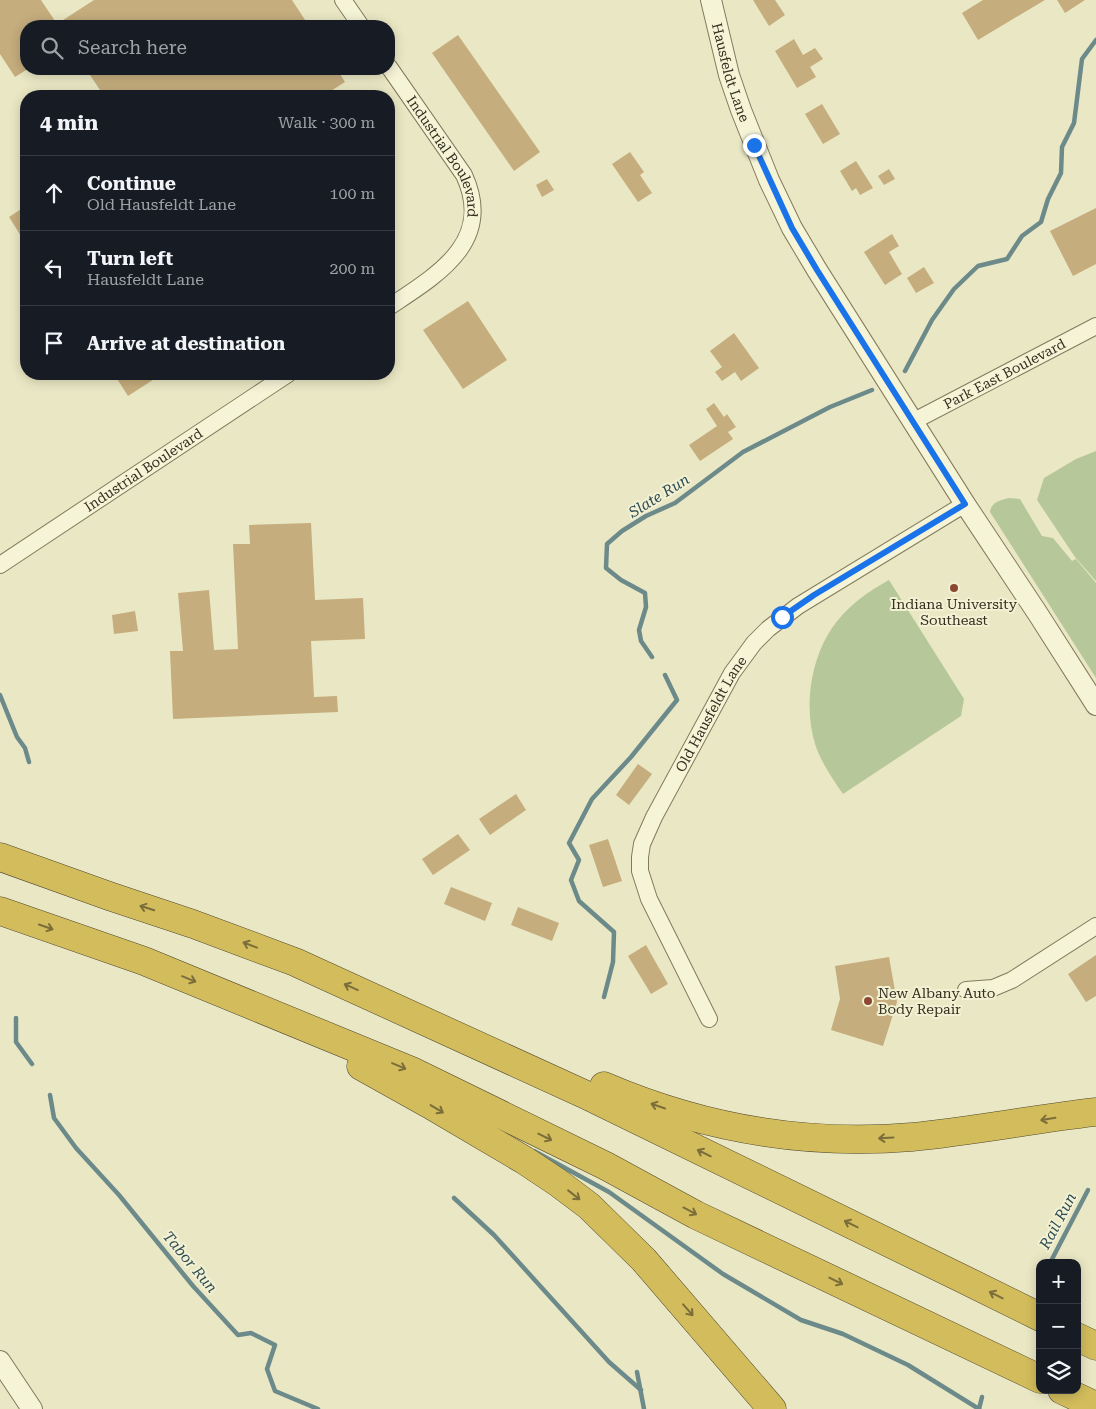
<!DOCTYPE html>
<meta charset="utf-8">
<style>
body{margin:0;font-family:"Roboto Serif",serif;background:#20242c;color:#f1f3f6}
.controls{position:absolute;right:15px;bottom:15px;display:grid;overflow:hidden;border-radius:10px;box-shadow:0 2px 12px #0003}
.controls button{width:45px;height:45px;display:grid;place-items:center;padding:0;border:0;border-bottom:1px solid #363941;background:#171b24;color:#f1f3f6;font:25px sans-serif}
.stop{position:absolute;width:15px;height:15px;margin:-11px;border:4px solid #1a73e8;border-radius:50%;background:#fff}
.stop.end{background:#1a73e8;border-color:#fff;box-shadow:0 1px 5px #0008}
.list{margin:0;padding:0;list-style:none}
h2{display:flex;justify-content:space-between;align-items:center;height:65px;margin:0;padding:0 20px;font-size:21px}
h2 small{font-size:16px;font-weight:400;color:#9ea1a6}
.list li{display:grid;grid-template-columns:32px 1fr auto;gap:15px;align-items:center;box-sizing:border-box;height:75px;padding:0 20px;border-top:1px solid #363941}
.list b{display:block;font-size:19px;white-space:nowrap}
.list p{margin:0;font-size:16px;white-space:nowrap;color:#9ea1a6}
.list em{font-size:16px;font-style:normal;color:#9ea1a6}
.icon{flex:none;width:28px;height:28px;fill:none;stroke:currentColor;stroke-width:2;stroke-linecap:round;stroke-linejoin:round}
.map{position:relative;flex:none;width:1096px;height:1409px;overflow:hidden}
.search{position:absolute;background:#171b24;box-shadow:0 2px 12px #0003;left:20px;top:20px;width:375px;height:55px;display:flex;align-items:center;gap:12px;box-sizing:border-box;padding:0 18px;border-radius:20px;color:#9ea1a6;font-size:19px}
.panel{position:absolute;background:#171b24;box-shadow:0 2px 12px #0003;left:20px;top:90px;width:375px;height:290px;border-radius:20px}
.map>svg:first-child{display:block}
.green{fill:#b6c799}
.lines{fill:none;stroke-linecap:round;stroke-linejoin:round}
.stream{stroke:#6d8a8b;stroke-width:4.5}
.building{fill:#c5ad7d}
.minor-casing{stroke:#837a5c;stroke-width:18}
.tertiary-casing{stroke:#837a5c;stroke-width:22}
.motorway-casing{stroke:#514830;stroke-width:29}
.minor{stroke:#f5f4d7;stroke-width:16}
.tertiary{stroke:#f5f4d7;stroke-width:20}
.motorway{stroke:#d2bc5c;stroke-width:28}
.oneway{stroke:#7b6e3a}
.route{stroke:#1a73e8;stroke-width:6}
.poi-dot{fill:#8c4832;stroke:#f2f1d3;stroke-width:2}
.labels{text-anchor:middle;dominant-baseline:central;stroke-width:4;stroke-linejoin:round;paint-order:stroke}
.street-label{font-size:14px;fill:#342f1f;stroke:#f2f1d3}
.poi-label{font-size:14px;fill:#342f1f;stroke:#f2f1d3}
.water-label{font-size:15px;font-style:italic;fill:#2f4c53;stroke:#f2f1d3}
</style>
<div class="map">
<svg width="1096" height="1409" viewBox="0 0 1096 1409">
<rect width="100%" height="100%" fill="#eae8c4"/>
<g class="green">
<path d="M1096,451V581L1075,557L1037,500L1044,478L1076,459Z"/>
<path d="M1009,498L1020,499L1042,536L1053,538L1072,561L1076,559L1096,583V678L990,512C991,502 1001,500 1009,498Z"/>
<path d="M889,580L964,699L961,716L843,794C832,778 821,762 815,744C803,704 811,653 838,620C852,603 869,591 889,580Z"/>
</g>
<g class="lines">
<g class="stream">
<path d="M905,371L932,320L954,289L978,266L1007,259L1022,236L1041,222L1048,199L1061,173L1062,147L1074,123L1082,59L1096,40"/>
<path d="M652,657L641,641L639,630L646,607L645,593L621,580L606,568L607,544L622,531L646,516L675,503L743,452L830,407L872,390"/>
<path d="M0,695L17,737L25,748L29,762"/>
<path d="M604,997L613,962L614,932L579,901L571,880L579,860L569,843L592,799L631,757L677,700L665,675"/>
<path d="M16,1018V1042L32,1064"/>
<path d="M50,1095L54,1118L76,1148L119,1195L193,1286L238,1335L251,1333L275,1345L267,1369L275,1391L318,1409"/>
<path d="M534,1151L609,1192L723,1274L801,1320L843,1334L908,1365L979,1409"/>
<path d="M454,1198L494,1235L609,1362L641,1390"/>
<path d="M1050,1263L1088,1190"/>
<path d="M637,1372L644,1409"/>
<path d="M979,1409L982,1397"/>
</g>
</g>
<g class="building">
<path d="M0,0H41L57,24L94,0H292L309,26H26V70L15,77L0,54Z"/>
<path d="M753,0H775L785,15L769,26Z"/>
<path d="M983,0H1045L978,40L962,13Z"/>
<path d="M1057,0H1085L1065,13Z"/>
<path d="M458,35L540,152L514,171L432,53Z"/>
<path d="M794,39L803,55L815,48L823,59L810,67L816,77L797,88L775,51Z"/>
<path d="M86,69H337L345,82L323,96H104Z"/>
<path d="M822,104L840,134L823,144L805,114Z"/>
<path d="M630,152L644,172L640,175L652,193L638,202L612,164Z"/>
<path d="M856,161L873,188L860,195L856,188L852,191L840,171Z"/>
<path d="M889,169L895,179L884,185L878,176Z"/>
<path d="M547,179L554,190L542,197L536,185Z"/>
<path d="M26,206V244L9,217Z"/>
<path d="M1096,208V264L1073,276L1050,231Z"/>
<path d="M892,234L899,246L889,252L902,274L885,285L864,252Z"/>
<path d="M924,267L934,283L916,293L907,278Z"/>
<path d="M468,301L507,360L463,389L423,330Z"/>
<path d="M734,333L759,368L741,381L735,372L722,381L715,372L722,367L710,351Z"/>
<path d="M114,374H162L128,396Z"/>
<path d="M714,403L724,417L727,414L736,427L728,432L733,439L700,461L689,445L717,426L706,409Z"/>
<path d="M311,523L315,600L363,598L365,639L311,641L314,697L337,696L338,712L173,719L170,651H183L178,593L209,590L214,650L238,649L233,544H250L249,525Z"/>
<path d="M135,611L138,631L114,634L112,615Z"/>
<path d="M638,764L652,774L629,805L616,795Z"/>
<path d="M516,794L526,810L490,835L479,819Z"/>
<path d="M458,834L470,850L433,875L422,859Z"/>
<path d="M608,839L622,881L603,887L589,845Z"/>
<path d="M451,887L492,903L485,921L444,904Z"/>
<path d="M518,907L559,923L552,941L511,925Z"/>
<path d="M646,945L668,984L651,994L628,956Z"/>
<path d="M1096,955V996L1086,1002L1068,974Z"/>
<path d="M889,957L897,1002L883,1046L831,1030L840,999L835,966Z"/>
</g>
<g class="lines">
<g class="minor-casing">
<g id="minor">
<path d="M343,0L361,26"/>
<path id="s1" d="M389,67L464,175C495,242 437,275 389,307"/>
<path id="s2" d="M914,421L1096,326"/>
<path id="s3" d="M0,565L288,374"/>
<path d="M966,990L993,988L1012,980L1096,926"/>
<path id="s4" d="M709,1019L649,899L640,871V857L642,844L654,817L732,673L754,643L768,629L798,606L965,504"/>
</g>
</g>
<g class="tertiary-casing">
<g id="tertiary">
<path id="s5" d="M711,0L729,75L741,110L769,180L792,228L817,270L965,504L1038,614L1096,705"/>
<path d="M0,1361L32,1409"/>
</g>
</g>
<g class="motorway-casing">
<g id="motorway">
<path d="M0,857L109,896L193,924L295,962L584,1094L963,1279L1040,1317"/>
<path d="M0,911L144,961L414,1072L606,1166L696,1215L1040,1379"/>
<path d="M361,1066L429,1104L524,1160L557,1182L589,1206L644,1260L772,1409"/>
<path d="M604,1086C702,1128 805,1146 912,1137C973,1131 1034,1119 1096,1112"/>
<path d="M1077,1337L1096,1346"/>
<path d="M1062,1390L1096,1406"/>
</g>
</g>
<use href="#minor" class="minor"/>
<use href="#tertiary" class="tertiary"/>
<use href="#motorway" class="motorway"/>
</g>
<defs><path id="oneway-shaft" d="M-6 0H5M1.5-3L5.5 0L1.5 3" fill="none" stroke-width="1.6" stroke-linecap="round" stroke-linejoin="round" transform="scale(1.25)"/></defs>
<g class="oneway">
<use href="#oneway-shaft" transform="translate(147 908) rotate(-162)"/>
<use href="#oneway-shaft" transform="translate(46 927) rotate(19)"/>
<use href="#oneway-shaft" transform="translate(250 945) rotate(-159)"/>
<use href="#oneway-shaft" transform="translate(189 979) rotate(22)"/>
<use href="#oneway-shaft" transform="translate(351 987) rotate(-156)"/>
<use href="#oneway-shaft" transform="translate(399 1066) rotate(23)"/>
<use href="#oneway-shaft" transform="translate(658 1106) rotate(-161)"/>
<use href="#oneway-shaft" transform="translate(437 1109) rotate(31)"/>
<use href="#oneway-shaft" transform="translate(1048 1119) rotate(171)"/>
<use href="#oneway-shaft" transform="translate(545 1137) rotate(26)"/>
<use href="#oneway-shaft" transform="translate(886 1138) rotate(177)"/>
<use href="#oneway-shaft" transform="translate(704 1153) rotate(-154)"/>
<use href="#oneway-shaft" transform="translate(574 1195) rotate(38)"/>
<use href="#oneway-shaft" transform="translate(690 1211) rotate(28)"/>
<use href="#oneway-shaft" transform="translate(851 1224) rotate(-154)"/>
<use href="#oneway-shaft" transform="translate(836 1281) rotate(26)"/>
<use href="#oneway-shaft" transform="translate(996 1295) rotate(-153)"/>
<use href="#oneway-shaft" transform="translate(688 1310) rotate(49)"/>
</g>
<g class="lines">
<path class="route" d="M754,145L792,228L817,270L965,504L814,595L782,617"/>
</g>
<g class="poi-dot">
<circle cx="954" cy="588" r="5"/>
<circle cx="868" cy="1001" r="5"/>
</g>
<g class="labels">
<g class="street-label">
<text stroke="none"><textPath href="#s5" startOffset="75">Hausfeldt Lane</textPath></text>
<text stroke="none"><textPath href="#s1" startOffset="106">Industrial Boulevard</textPath></text>
<text stroke="none"><textPath href="#s2" startOffset="102">Park East Boulevard</textPath></text>
<text stroke="none"><textPath href="#s3" startOffset="172">Industrial Boulevard</textPath></text>
<text stroke="none"><textPath href="#s4" startOffset="338">Old Hausfeldt Lane</textPath></text>
</g>
<g class="poi-label">
<text x="954" y="604">Indiana University<tspan x="954" dy="16">Southeast</tspan></text>
<text x="878" y="993" text-anchor="start">New Albany Auto<tspan x="878" dy="16">Body Repair</tspan></text>
</g>
<g class="water-label">
<text transform="translate(659 496) rotate(-32)">Slate Run</text>
<text transform="translate(1058 1221) rotate(-62)">Rail Run</text>
<text transform="translate(190 1262) rotate(50)">Tabor Run</text>
</g>
</g>
</svg>
<div class="controls">
<button>+</button>
<button>−</button>
<button><svg class="icon" aria-label="layers" viewBox="0 0 24 24"><path d="M12 4l9 5-9 5-9-5zM3 14l9 5 9-5"/></svg></button>
</div>
<div class="stop" style="left:782px;top:617px"></div>
<div class="stop end" style="left:754px;top:145px"></div>
<div class="search"><svg class="icon" aria-label="search" viewBox="0 0 24 24"><circle cx="10" cy="10" r="6"/><path d="M15 15l6 6"/></svg>Search here</div>
<section class="panel">
<h2>4 min<small>Walk · 300 m</small></h2>
<ul class="list">
<li><svg class="icon" aria-label="ahead" viewBox="0 0 24 24"><path d="M12 20V5M6 11l6-6 6 6"/></svg><div><b>Continue</b><p>Old Hausfeldt Lane</p></div><em>100 m</em></li>
<li><svg class="icon" aria-label="left" viewBox="0 0 24 24"><path d="M17 20v-9H6M10 6l-5 5 5 5"/></svg><div><b>Turn left</b><p>Hausfeldt Lane</p></div><em>200 m</em></li>
<li><svg class="icon" aria-label="arrive" viewBox="0 0 24 24"><path d="M6 21V4h12l-3 4 3 4H6"/></svg><div><b>Arrive at destination</b></div></li>
</ul>
</section>
</div>
